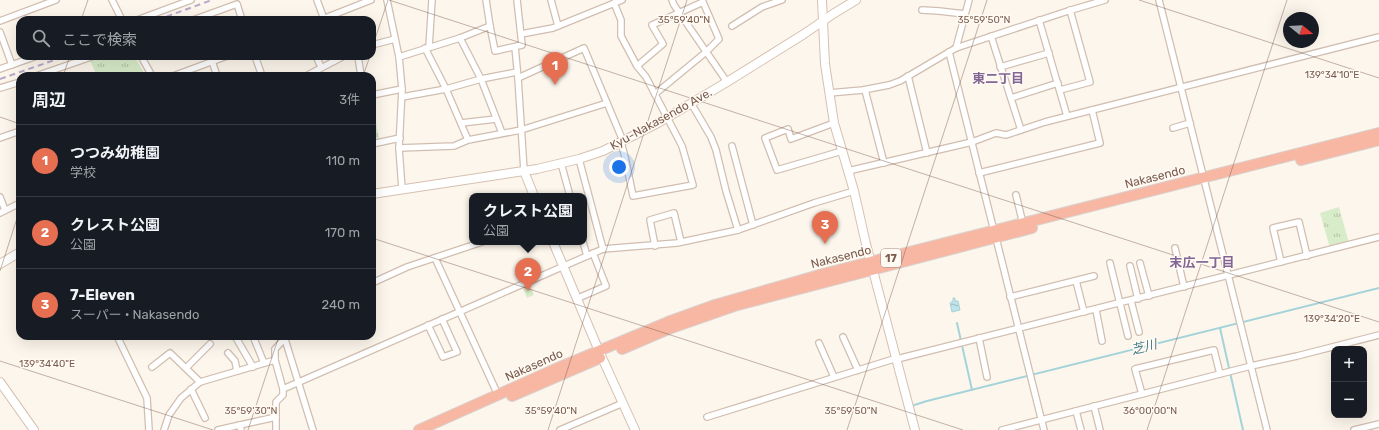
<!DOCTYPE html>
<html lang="ja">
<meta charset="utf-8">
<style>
body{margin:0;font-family:Rubik,"Noto Sans JP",sans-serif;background:#20242c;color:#f1f3f6}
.controls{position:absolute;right:12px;bottom:12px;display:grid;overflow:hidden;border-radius:8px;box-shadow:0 4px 16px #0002}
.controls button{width:36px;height:36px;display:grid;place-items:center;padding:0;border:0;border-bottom:1px solid #363941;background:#171b24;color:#f1f3f6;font:20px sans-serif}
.compass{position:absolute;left:1283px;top:12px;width:36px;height:36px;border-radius:50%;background:#171b24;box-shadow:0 4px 16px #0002;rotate:108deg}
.you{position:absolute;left:619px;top:167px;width:14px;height:14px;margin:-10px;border:3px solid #fff;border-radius:50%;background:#1a73e8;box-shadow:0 0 0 6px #1a73e833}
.badge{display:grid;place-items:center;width:26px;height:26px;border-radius:50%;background:#e76f51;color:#fff;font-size:13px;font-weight:700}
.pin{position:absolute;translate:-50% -33px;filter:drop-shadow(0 1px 2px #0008)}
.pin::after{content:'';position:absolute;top:21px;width:14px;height:12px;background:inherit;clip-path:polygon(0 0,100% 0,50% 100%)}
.popup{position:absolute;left:469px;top:193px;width:118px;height:52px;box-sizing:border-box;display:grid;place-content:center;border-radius:8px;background:#171b24;filter:drop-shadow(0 1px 3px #0005);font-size:13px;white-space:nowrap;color:#9ea1a6}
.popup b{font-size:15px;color:#f1f3f6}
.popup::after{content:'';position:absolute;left:50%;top:100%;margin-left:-8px;border:8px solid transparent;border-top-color:#171b24}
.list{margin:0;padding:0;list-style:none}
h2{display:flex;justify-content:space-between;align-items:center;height:52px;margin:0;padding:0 16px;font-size:17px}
h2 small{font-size:13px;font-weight:400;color:#9ea1a6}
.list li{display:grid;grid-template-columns:26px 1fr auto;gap:12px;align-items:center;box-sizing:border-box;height:72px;padding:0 16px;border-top:1px solid #363941}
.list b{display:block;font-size:15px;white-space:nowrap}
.list p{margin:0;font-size:13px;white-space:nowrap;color:#9ea1a6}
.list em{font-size:13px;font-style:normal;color:#9ea1a6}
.icon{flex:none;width:22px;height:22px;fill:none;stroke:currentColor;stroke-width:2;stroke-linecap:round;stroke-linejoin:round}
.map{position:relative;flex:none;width:1379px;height:430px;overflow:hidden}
.search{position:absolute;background:#171b24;box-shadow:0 4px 16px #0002;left:16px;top:16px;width:360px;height:44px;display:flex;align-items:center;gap:10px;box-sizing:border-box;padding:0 14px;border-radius:12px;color:#9ea1a6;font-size:15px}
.panel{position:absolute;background:#171b24;box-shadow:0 4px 16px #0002;left:16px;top:72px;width:360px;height:268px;border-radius:12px}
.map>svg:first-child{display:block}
.grass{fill:url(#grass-tufts)}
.water{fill:url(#water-ripples);stroke:#a5d3da}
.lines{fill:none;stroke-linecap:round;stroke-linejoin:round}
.stream{stroke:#a5d3da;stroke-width:2}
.street-casing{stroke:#d1beb0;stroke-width:8}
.secondary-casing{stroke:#d6c0b0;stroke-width:10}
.highway-casing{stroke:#dad1cd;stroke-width:12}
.street{stroke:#fff;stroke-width:5.5}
.secondary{stroke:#fff;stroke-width:8}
.highway{stroke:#f7b7a3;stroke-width:10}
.rail{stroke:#b9a8c9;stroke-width:2;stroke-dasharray:6 4;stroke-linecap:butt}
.ticks{fill:none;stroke:#7a5c4d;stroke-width:1;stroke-opacity:0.45}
.labels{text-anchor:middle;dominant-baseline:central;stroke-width:3;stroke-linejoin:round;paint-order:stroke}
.shield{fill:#fffaf3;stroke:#a28b7f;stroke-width:1}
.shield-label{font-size:11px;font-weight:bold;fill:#7a5c4d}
.street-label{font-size:12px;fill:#7a5c4d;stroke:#fffaf3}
.neighbourhood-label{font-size:13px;font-weight:bold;fill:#846695;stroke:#fffaf3}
.water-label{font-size:13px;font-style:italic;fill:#437c86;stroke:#fffaf3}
.ticks-label{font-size:10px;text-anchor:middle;fill:#7a5c4d;stroke:#fffaf3;stroke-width:3;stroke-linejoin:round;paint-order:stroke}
</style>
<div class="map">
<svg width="1379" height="430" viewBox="0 0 1379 430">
<defs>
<pattern id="grass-tufts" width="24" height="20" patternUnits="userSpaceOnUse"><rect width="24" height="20" fill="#d8ecc9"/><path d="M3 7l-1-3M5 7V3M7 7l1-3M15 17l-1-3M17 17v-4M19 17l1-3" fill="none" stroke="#b4c2a5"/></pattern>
<pattern id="water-ripples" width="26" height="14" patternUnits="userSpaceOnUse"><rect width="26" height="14" fill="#bfe3e8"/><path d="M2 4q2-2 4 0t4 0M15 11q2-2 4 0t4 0" fill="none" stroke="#a0bbbe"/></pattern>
</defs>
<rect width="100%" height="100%" fill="#fdf6ec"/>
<g class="grass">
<path d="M94,56H134L146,76H97L89,58Z"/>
<path d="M372,99L379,139L372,140Z"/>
<path d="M1339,207L1349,243L1330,248L1320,213Z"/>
<path d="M529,284L534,295L527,298L523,287Z"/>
</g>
<path class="water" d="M953,298H955V301H958L960,310L952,312L950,303L953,301Z"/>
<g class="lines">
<g class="stream">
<path d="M957,323L972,390"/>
<path d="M1220,328L1243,430"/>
<path d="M911,406L927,401L1379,288"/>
</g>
<g class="street-casing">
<g id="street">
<path d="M112,0L122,20"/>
<path d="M317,0L324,19"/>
<path d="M387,0L399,57L402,89L399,148L402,189"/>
<path d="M486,0L490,26L495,51L522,45L517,0"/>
<path d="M551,0L558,26"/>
<path d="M672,0L674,5L727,82"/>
<path d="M1159,0L1267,430"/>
<path d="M614,3L621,20V36L637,66L646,77L682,146L693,185L633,196L625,157L621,142"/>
<path d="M922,10L939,11L965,14"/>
<path d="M137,20L191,0"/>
<path d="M193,20L237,4L242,20"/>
<path d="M320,20L371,0"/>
<path d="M1039,20L1067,116"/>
<path d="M0,21L56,0"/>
<path d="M732,26L762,7L782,0"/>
<path d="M0,32L12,65"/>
<path d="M521,34L553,28L622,0"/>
<path d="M991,36L1021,130"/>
<path d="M460,38L481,79L502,133"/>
<path d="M372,45L395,39"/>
<path d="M429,47L432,0"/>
<path d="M515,47L518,78L524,171"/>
<path d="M425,48L446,89L468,140"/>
<path d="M956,48L969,0"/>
<path d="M949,52L994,231"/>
<path d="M141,56L152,76"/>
<path d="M255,56L262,76"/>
<path d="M316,56L321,67"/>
<path d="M358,56L361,76"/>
<path d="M399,57L460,38L490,26"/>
<path d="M212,61L217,76"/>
<path d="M637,66L663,44L652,25L703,2L719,39L706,52L655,94"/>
<path d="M1000,67L1049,53"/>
<path d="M0,69L37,56"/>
<path d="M36,76L94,56"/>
<path d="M173,76L227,56"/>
<path d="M306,76L344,56"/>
<path d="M908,76L927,153"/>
<path d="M518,78L584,48L623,141"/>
<path d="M0,88L20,82"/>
<path d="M865,90L884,163"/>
<path d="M1060,90L1090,82L1070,10"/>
<path d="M829,93L863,90L889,85L900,81L956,48L1068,11L1105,0"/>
<path d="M372,95L402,89"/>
<path d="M402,97L446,89L481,79L517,72"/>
<path d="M1011,98L1058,83"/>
<path d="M691,103L711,137L716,150L726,191L738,230"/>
<path d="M461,123L496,119"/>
<path d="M834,123L791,139L788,129L765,138L777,170L842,151"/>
<path d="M1173,128L1190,123"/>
<path d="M0,138L20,131"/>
<path d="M372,144L400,138"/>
<path d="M732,146L753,225"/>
<path d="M399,148L454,146L468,140L521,130L607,103"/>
<path d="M579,159L603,249"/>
<path d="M561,163L570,196"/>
<path d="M848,171L972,142L996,133L1006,135L1045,122L1379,37"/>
<path d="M979,173L1100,143L1092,110"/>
<path d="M1016,195L1023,224"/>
<path d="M0,197L5,210"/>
<path d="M0,213L20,203"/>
<path d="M996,238L1044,430"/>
<path d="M583,242L587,256"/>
<path d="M655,246L650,220L674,213L681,242"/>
<path d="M1175,248L1184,287"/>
<path d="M435,258L498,395"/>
<path d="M1281,262L1273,228L1299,222L1307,256"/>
<path d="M1110,263L1128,336"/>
<path d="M1140,263L1149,296"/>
<path d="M1130,266L1138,299"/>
<path d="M1076,281L1084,312"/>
<path d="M372,283L407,267L482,242"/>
<path d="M1010,297L1094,276"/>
<path d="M576,299L606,286L593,253"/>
<path d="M1131,301L1139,332"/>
<path d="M1096,310L1102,341"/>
<path d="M428,325L443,357L457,352L442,319"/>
<path d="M117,336L147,398L149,430"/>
<path d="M235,336L253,367"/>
<path d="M253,336L264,363"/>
<path d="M284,336L313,430"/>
<path d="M843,337L858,370"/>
<path d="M979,338L987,377"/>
<path d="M819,343L834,377"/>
<path d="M228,353L235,361L237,371"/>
<path d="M897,359L1379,237"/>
<path d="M152,367L170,353L200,382"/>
<path d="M186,368L210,344"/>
<path d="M191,389L205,418"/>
<path d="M283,389L275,360V349L287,336"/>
<path d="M1142,394L1135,369L1214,350L1220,374"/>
<path d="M1094,406L1100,430"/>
<path d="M1076,411L1081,430"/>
<path d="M707,417L897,358"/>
<path d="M164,430L169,415L181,398L200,382L275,360"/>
<path d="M218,430L240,425"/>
<path d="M241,430L240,425L276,417"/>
<path d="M276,430V402L283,395V389L603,249L677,243L738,230L814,203L854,191"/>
<path d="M560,430L623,403"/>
<path d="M1002,430L1251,366L1297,356L1379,335"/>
<path d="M1354,430L1379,424"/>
</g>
</g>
<g class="secondary-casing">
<g id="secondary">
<path d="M822,0L825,64L834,123L854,191L866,244L915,430"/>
<path d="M524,171L534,196"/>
<path d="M372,194L537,169L579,159L603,151L658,123L727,82L804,34L833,14L856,0"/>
<path d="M553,242L599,351L635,430"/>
<path d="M0,264L20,252"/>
<path d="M0,382L34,430"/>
</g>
</g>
<g class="highway-casing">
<g id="highway">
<path d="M1301,160L1379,140"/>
<path d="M622,349L671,328L734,306L1032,228"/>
<path d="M512,396L600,358"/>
<path d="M419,430L560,367L668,322L715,305L823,274L1379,133"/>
</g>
</g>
<use href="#street" class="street"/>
<use href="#secondary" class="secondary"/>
<use href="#highway" class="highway"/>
<g class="rail">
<path d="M157,20L212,0"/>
<path d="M0,79L66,56"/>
</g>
</g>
<path class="ticks" d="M389,0L1379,322M1139,0L1379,78M81,20L88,0M372,48L388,0M63,76L70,56M363,76L370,56M0,117L20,124M372,238L963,430M0,271L20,209M0,361L213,430M248,430L279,336M548,430L687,0M847,430L987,0M1147,430L1287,0"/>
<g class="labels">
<rect class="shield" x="881" y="249" width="20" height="18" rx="3"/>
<g class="shield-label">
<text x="891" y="258">17</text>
</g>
<g class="street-label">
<text transform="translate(661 119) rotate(-29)">Kyu-Nakasendo Ave.</text>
<text transform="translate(1155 177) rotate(-14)">Nakasendo</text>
<text transform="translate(841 257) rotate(-14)">Nakasendo</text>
<text transform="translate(534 365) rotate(-24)">Nakasendo</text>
</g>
<g class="neighbourhood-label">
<text x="998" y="78">東二丁目</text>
<text x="1202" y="262">末広一丁目</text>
</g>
<g class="water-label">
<text transform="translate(1144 347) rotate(-14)">芝川</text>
</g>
</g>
<g class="ticks-label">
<text x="684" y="23">35°59'40"N</text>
<text x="984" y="23">35°59'50"N</text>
<text x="1332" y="78">139°34'10"E</text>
<text x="1332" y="322">139°34'20"E</text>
<text x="47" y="367">139°34'40"E</text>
<text x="251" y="414">35°59'30"N</text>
<text x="551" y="414">35°59'40"N</text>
<text x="851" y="414">35°59'50"N</text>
<text x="1150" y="414">36°00'00"N</text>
</g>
</svg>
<div class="controls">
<button>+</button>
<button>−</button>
</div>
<svg class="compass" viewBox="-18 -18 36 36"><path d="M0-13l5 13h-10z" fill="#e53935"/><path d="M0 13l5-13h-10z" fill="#9ea1a6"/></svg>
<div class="you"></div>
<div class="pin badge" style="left:555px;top:85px">1</div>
<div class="pin badge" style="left:528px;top:291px">2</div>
<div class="popup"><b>クレスト公園</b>公園</div>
<div class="pin badge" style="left:825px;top:244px">3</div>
<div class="search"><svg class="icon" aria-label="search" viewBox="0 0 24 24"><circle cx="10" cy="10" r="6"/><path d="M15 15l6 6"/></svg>ここで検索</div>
<section class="panel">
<h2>周辺<small>3件</small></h2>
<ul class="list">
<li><span class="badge">1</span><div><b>つつみ幼稚園</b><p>学校</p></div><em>110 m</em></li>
<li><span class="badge">2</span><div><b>クレスト公園</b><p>公園</p></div><em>170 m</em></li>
<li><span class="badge">3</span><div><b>7-Eleven</b><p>スーパー · Nakasendo</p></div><em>240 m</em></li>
</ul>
</section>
</div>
